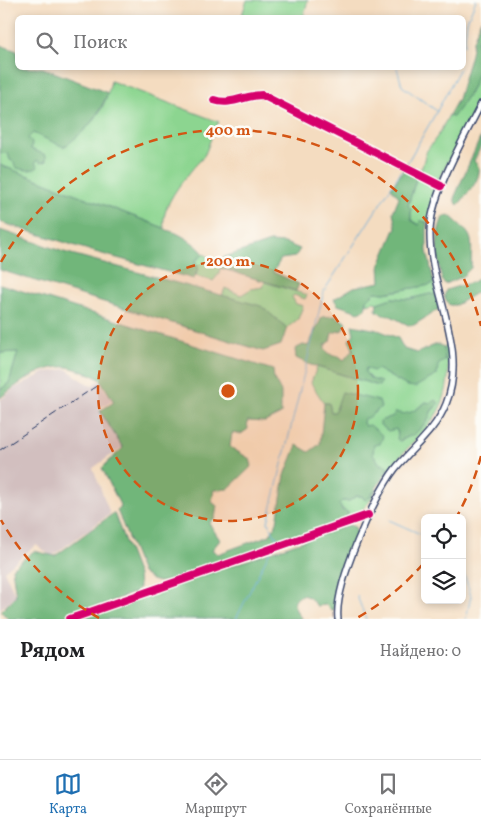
<!DOCTYPE html>
<html lang="ru">
<meta charset="utf-8">
<style>
body{margin:0;font-family:Vollkorn,serif;background:#f2f2f2;color:#202124}
.controls{position:absolute;right:15px;bottom:15px;display:grid;overflow:hidden;border-radius:8px;box-shadow:0 2px 8px #0003}
.controls button{width:45px;height:45px;display:grid;place-items:center;padding:0;border:0;border-bottom:1px solid #e0e0e0;background:#fff;color:#202124;font:25px sans-serif}
.list{margin:0;padding:0;list-style:none}
h2{display:flex;justify-content:space-between;align-items:center;height:65px;margin:0;padding:0 20px;font-size:21px}
h2 small{font-size:16px;font-weight:400;color:#757577}
.icon{flex:none;width:28px;height:28px;fill:none;stroke:currentColor;stroke-width:2;stroke-linecap:round;stroke-linejoin:round}
.map{position:relative;flex:none;width:481px;height:619px;overflow:hidden}
.search{position:absolute;background:#fff;box-shadow:0 2px 8px #0003;left:15px;right:15px;top:15px;height:55px;display:flex;align-items:center;gap:12px;box-sizing:border-box;padding:0 18px;border-radius:8px;color:#757577;font-size:19px}
.sheet{height:140px;background:#fff}
nav{display:flex;justify-content:space-around;align-items:center;box-sizing:border-box;height:70px;border-top:1px solid #e0e0e0;background:#fff;font-size:14px;color:#757577}
nav a{display:grid;justify-items:center;gap:2px}
nav .on{color:#1f6fb2}
.map>svg:first-child{display:block}
.industrial{fill:#d2bfbf}
.green{fill:#8cd590;stroke:#548277;fill-rule:evenodd}
.forest{fill:#71b67a;stroke:#46726c}
.lines{fill:none;stroke-linecap:round;stroke-linejoin:round}
.stream{stroke:#62abd9;stroke-width:1}
.street-casing{stroke:#3c496d;stroke-width:6}
.secondary-casing{stroke:#3c496d;stroke-width:8}
.street{stroke:#fff;stroke-width:4}
.secondary{stroke:#fff;stroke-width:5}
.rail{stroke:#1b2f5e;stroke-width:1;stroke-dasharray:8 4;stroke-linecap:butt}
.cycleway-casing{stroke:#fdfcf7;stroke-width:11}
.cycleway{stroke:#d6006c;stroke-width:8}
.ring{fill:none;stroke:#d45514;stroke-width:2.5;stroke-dasharray:9 6}
.centre{fill:#d45514;stroke:#fdfcf7;stroke-width:2.5}
.ring-label{font-size:15px;text-anchor:middle;font-weight:bold;fill:#d45514;stroke:#fdfcf7;stroke-width:5;stroke-linejoin:round;paint-order:stroke}
</style>
<div class="map">
<svg width="481" height="619" viewBox="0 0 481 619">
<rect width="100%" height="100%" fill="#fdfcf7"/>
<filter id="ink" filterUnits="userSpaceOnUse"><feTurbulence type="fractalNoise" baseFrequency=".02" numOctaves="2"/><feDisplacementMap in="SourceGraphic" scale="10" xChannelSelector="R" yChannelSelector="G"/><feConvolveMatrix kernelMatrix="1 2 1 2 8 2 1 2 1" color-interpolation-filters="sRGB"/></filter>
<filter id="wash" filterUnits="userSpaceOnUse"><feTurbulence type="fractalNoise" baseFrequency=".0096" numOctaves="4" result="noise"/><feDisplacementMap in="SourceGraphic" scale="20" xChannelSelector="R" yChannelSelector="G"/><feGaussianBlur stdDeviation="1.12" result="paint"/><feColorMatrix in="noise" values="0 0 0 0 0 0 0 0 0 0 0 0 0 0 0 0 0 1.4 0 .05"/><feComposite in="paint" operator="in"/></filter>
<g filter="url(#wash)">
<rect width="100%" height="100%" fill="#f4dcc0"/>
<path class="industrial" d="M66,369L91,386L99,381L112,400L99,409L123,447L93,468L110,514L52,556L36,545L4,571L16,596L0,609V400L15,388L46,372Z"/>
<g class="green">
<path d="M247,0H308L303,18L250,17L242,15Z"/>
<path d="M481,65V97L439,179L434,180L417,171L422,167L426,152L439,134L449,115L451,117L470,93Z"/>
<path d="M111,81L219,122C212,132 210,143 205,154C201,161 194,166 190,172C178,187 161,208 164,228L0,165V153L8,152L10,160L35,163L37,159L31,149L28,138L33,133L64,146C90,127 104,114 111,81Z"/>
<path d="M417,176L432,184L436,188L427,223L424,221L419,225L411,220V209L408,206Z"/>
<path d="M204,254L210,258L219,259L216,264L220,268L219,274L213,281L196,276L198,268L195,261Z"/>
<path d="M265,282L307,295L305,299L294,295L292,297L296,304L303,306L298,319L287,328L261,307L222,296L225,288L241,295L251,289L263,287Z"/>
<path d="M434,282L436,295L430,294L409,299L392,298L377,303L374,302L367,304V300L375,292L384,293L430,285Z"/>
<path d="M447,346C455,416 426,423 388,471L386,465L380,464L373,454L374,445L363,423L364,418L331,412L329,403H324L311,383L317,367L379,386L365,372L366,368L377,369L407,386L445,360L444,347ZM426,402L430,403L436,407C430,411 430,416 427,421C420,431 410,436 400,441L396,429L380,421L412,412Z"/>
<path d="M18,352L9,383L0,390V353Z"/>
<path d="M377,489C370,503 361,513 347,519L348,516L339,504L341,501H349L356,496H362L365,500Z"/>
</g>
<g class="forest">
<path d="M481,19V35L477,41L478,52L481,53C481,78 467,98 453,117H451L449,115L458,99L471,54L473,41Z"/>
<path d="M0,45L17,51L18,68H43L108,93C95,121 89,128 64,147L33,133L28,138L32,143L31,149L46,155V161L41,163L37,160L35,163L38,167C31,172 22,170 15,167L14,162L10,160L8,153H0Z"/>
<path d="M481,136V146L474,161C477,164 480,168 479,172C478,183 465,197 458,205L455,202V196Z"/>
<path d="M0,165L164,228C169,232 173,231 178,234C188,239 198,246 204,254L195,261L198,268L194,279L95,252L0,222Z"/>
<path d="M404,170L417,176L408,205L411,209V220L419,225L420,220L427,223V251L434,282L430,285L384,293L375,292L367,300L365,309L359,312L338,305L334,299L354,287L381,282L380,265L396,227L393,212L399,197L391,188Z"/>
<path d="M449,215C475,238 472,234 471,268L462,277L445,284L442,281C438,257 433,241 443,217Z"/>
<path d="M0,230L64,252L261,306L287,328L281,345L263,351L0,270Z"/>
<path d="M270,242L285,243L300,249L295,257L281,259L273,272L299,284L296,291L220,268L216,264L219,259Z"/>
<path d="M481,276V290L456,305H449L444,297L446,290L473,282Z"/>
<path d="M0,284L273,370L274,379L281,392V414L265,422L247,421L248,429L241,434L232,433L230,447L250,459L252,466L228,489L214,490L212,502L217,506L215,518L209,523L220,540L212,550L218,554L270,535L277,522L285,475L297,445L309,452L320,444L324,403H329L331,412H335L342,392L379,401L381,407L368,418H364L363,423L365,426L370,425L383,436L380,444L374,445L373,454L380,464L386,465L388,471L369,498L365,500L362,496H356L349,501H342L339,504L342,510L348,512L347,519L168,581L159,582L152,580L142,573L117,510L121,507L102,468L123,448L100,411L114,402L100,379C90,374 78,369 67,367C42,365 18,384 0,398V390L9,383L18,352L0,353Z"/>
<path d="M430,294L436,295L439,309L414,325H408L389,315H383L376,310L377,303L392,298L409,299Z"/>
<path d="M335,316L347,323L343,330L332,333L330,342L325,345V350L333,356H339L344,360L353,349L349,340L354,334L352,325L378,330L398,338L404,349L417,353L437,344L444,347L445,360L438,365L437,375L415,387L407,386L377,369L373,371L366,368L365,372L371,379L381,382L379,386L308,364L296,358L295,349L303,345L308,346L322,317Z"/>
<path d="M436,400L439,403L432,410L428,420L415,434L399,441L397,439L398,433L396,429L388,431L380,425V421L393,416L396,412C408,417 417,409 426,402L430,403Z"/>
<path d="M114,513L138,575L139,587L136,592L63,619H8L1,611L16,596L12,568L34,551L55,556Z"/>
<path d="M349,525L355,527L357,535L341,577L336,594L334,610H331L326,605L317,606L309,597L302,595C289,601 295,610 302,619H77Z"/>
</g>
<g class="lines">
<g class="stream">
<path d="M464,45L467,21L476,0"/>
<path d="M397,68L402,86L437,111"/>
<path d="M407,163L437,111L460,68"/>
<path d="M389,520L425,536"/>
<path d="M275,542L277,538L268,522L324,291L402,170"/>
<path d="M462,567L471,596L466,619"/>
<path d="M357,596L366,619"/>
<path d="M236,619L270,551"/>
</g>
</g>
</g>
<g filter="url(#ink)">
<g class="lines">
<g class="street-casing">
<g id="street">
<path d="M214,100C231,106 245,95 262,95L441,186"/>
<path d="M70,619L368,515"/>
</g>
</g>
<g class="secondary-casing">
<path id="secondary" d="M338,619C334,586 374,496 395,469C412,448 436,430 446,404C469,348 429,289 430,233C430,195 464,139 481,104"/>
</g>
<use href="#street" class="street"/>
<use href="#secondary" class="secondary"/>
<path class="rail" d="M0,450L98,385"/>
<g class="cycleway-casing">
<g id="cycleway">
<path d="M214,100C231,106 245,95 262,95L441,186"/>
<path d="M70,619L368,515"/>
</g>
</g>
<use href="#cycleway" class="cycleway"/>
</g>
</g>
<circle cx="228" cy="391" r="130" fill="#d45514" fill-opacity=".12"/>
<g class="ring">
<circle cx="228" cy="391" r="130"/>
<path d="M481 456A261 261 0 0 1 456 518M423 564A261 261 0 0 1 357 618M99 618A261 261 0 0 1 1 520M1 262A261 261 0 0 1 481 326"/>
</g>
<circle cx="228" cy="391" r="8" class="centre"/>
<g class="ring-label">
<text x="228" y="135">400 m</text>
<text x="228" y="266">200 m</text>
</g>
</svg>
<div class="controls">
<button><svg class="icon" aria-label="locate" viewBox="0 0 24 24"><circle cx="12" cy="12" r="6"/><path d="M12 2v4M12 18v4M2 12h4M18 12h4"/></svg></button>
<button><svg class="icon" aria-label="layers" viewBox="0 0 24 24"><path d="M12 4l9 5-9 5-9-5zM3 14l9 5 9-5"/></svg></button>
</div>
<div class="search"><svg class="icon" aria-label="search" viewBox="0 0 24 24"><circle cx="10" cy="10" r="6"/><path d="M15 15l6 6"/></svg>Поиск</div>
</div>
<section class="sheet">
<h2>Рядом<small>Найдено: 0</small></h2>
<ul class="list">
</ul>
</section>
<nav>
<a class="on"><svg class="icon" aria-label="map" viewBox="0 0 24 24"><path d="M3 6l6-2 6 2 6-2v14l-6 2-6-2-6 2zM9 4v14M15 6v14"/></svg>Карта</a>
<a><svg class="icon" aria-label="directions" viewBox="0 0 24 24"><path d="M12 3l9 9-9 9-9-9zM9 14v-3h6M13 9l2 2-2 2"/></svg>Маршрут</a>
<a><svg class="icon" aria-label="saved" viewBox="0 0 24 24"><path d="M7 4h10v16l-5-4-5 4z"/></svg>Сохранённые</a>
</nav>
